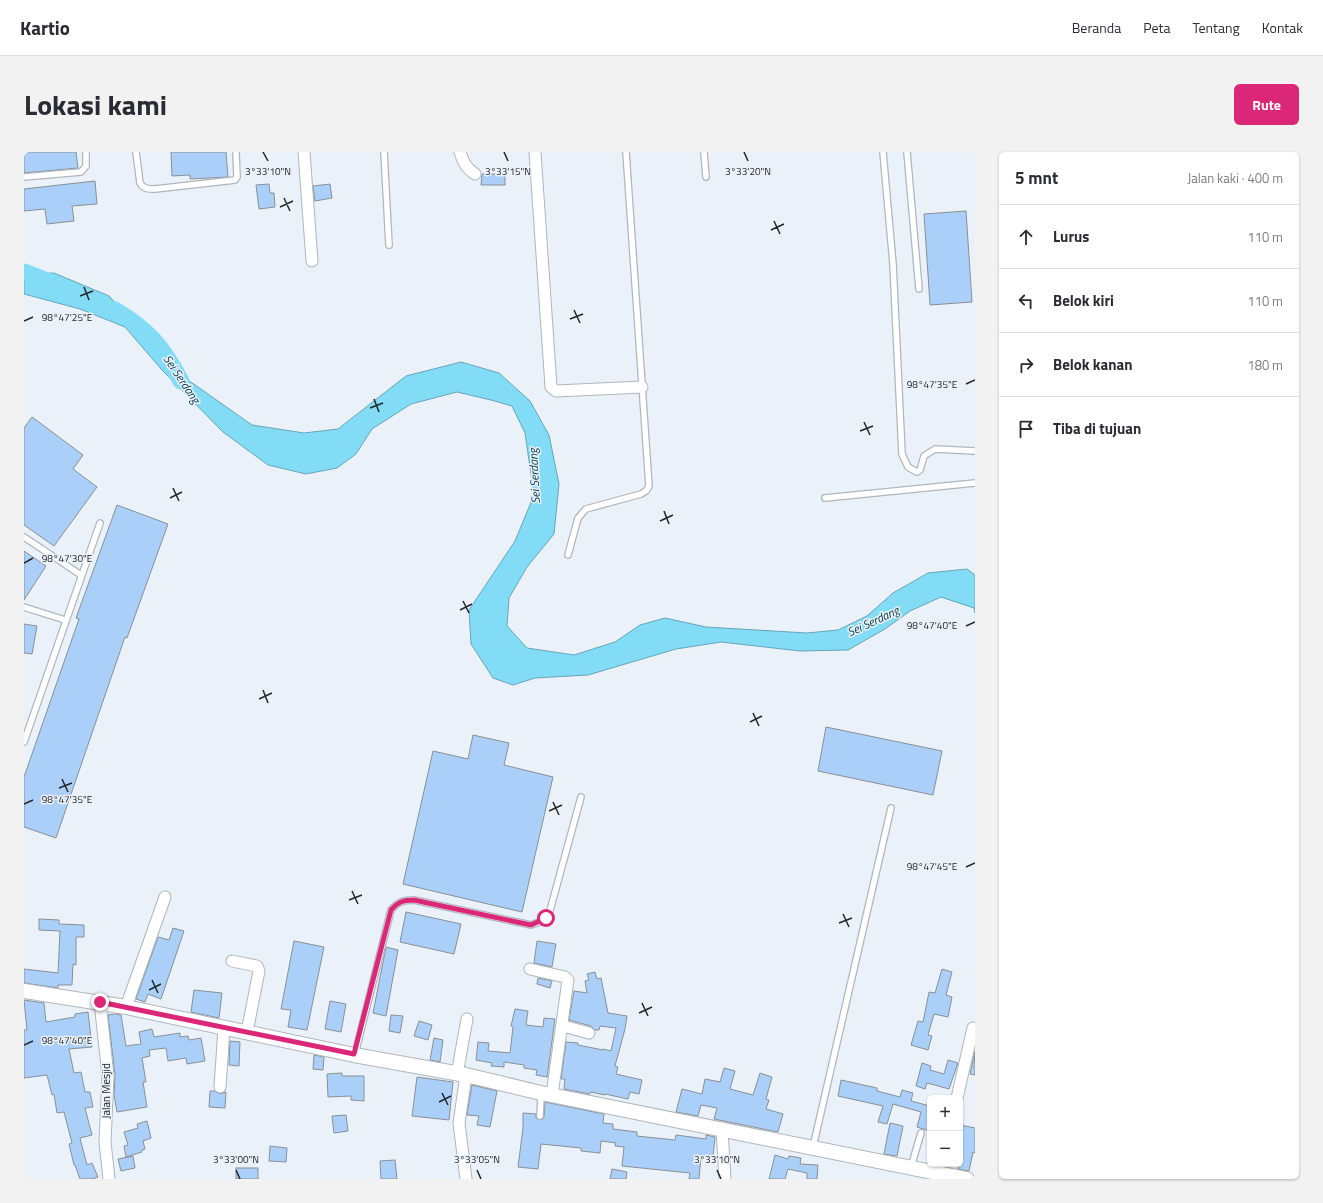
<!DOCTYPE html>
<html lang="id">
<meta charset="utf-8">
<style>
body{margin:0;font-family:"Titillium Web",sans-serif;background:#f2f2f3;color:#2b2b33}
.controls{position:absolute;right:12px;bottom:12px;display:grid;overflow:hidden;border-radius:6px;box-shadow:0 1px 3px #0004}
.controls button{width:36px;height:36px;display:grid;place-items:center;padding:0;border:0;border-bottom:1px solid #e1e1e2;background:#fff;color:#2b2b33;font:20px sans-serif}
.stop{position:absolute;width:12px;height:12px;margin:-9px;border:3px solid #db2777;border-radius:50%;background:#fff}
.stop.end{background:#db2777;border-color:#fff;box-shadow:0 1px 4px #0008}
.list{margin:0;padding:0;list-style:none}
h2{display:flex;justify-content:space-between;align-items:center;height:52px;margin:0;padding:0 16px;font-size:17px}
h2 small{font-size:13px;font-weight:400;color:#7c7c81}
.list li{display:grid;grid-template-columns:26px 1fr auto;gap:12px;align-items:center;box-sizing:border-box;height:64px;padding:0 16px;border-top:1px solid #e1e1e2}
.list b{display:block;font-size:15px;white-space:nowrap}
.list em{font-size:13px;font-style:normal;color:#7c7c81}
.icon{flex:none;width:22px;height:22px;fill:none;stroke:currentColor;stroke-width:2;stroke-linecap:round;stroke-linejoin:round}
.map{position:relative;flex:none;width:951px;height:1027px;overflow:hidden;border-radius:6px}
header{display:flex;align-items:center;gap:24px;box-sizing:border-box;height:56px;padding:0 20px;background:#fff;border-bottom:1px solid #e1e1e2}
header strong{font-size:19px}
nav{display:flex;gap:22px;margin-inline-start:auto;font-size:14px}
.intro{display:flex;align-items:center;justify-content:space-between;box-sizing:border-box;height:96px;padding:0 24px}
h1{margin:0;font-size:28px}
.button{padding:10px 18px;border-radius:6px;background:#db2777;color:#fff;font-size:14px;font-weight:700}
main{display:flex;gap:24px;padding:0 24px}
aside{flex:1;background:#fff;border-radius:6px;box-shadow:0 1px 3px #0004}
.map>svg:first-child{display:block}
.water{fill:#82dcf6;stroke:#66a5b8}
.lines{fill:none;stroke-linecap:round;stroke-linejoin:round}
.river{stroke:#82dcf6;stroke-width:17}
.building{fill:#aad0f9;stroke:#898f95}
.service-casing{stroke:#b0b6bd;stroke-width:8}
.minor-casing{stroke:#b0b6bd;stroke-width:13}
.tertiary-casing{stroke:#b0b6bd;stroke-width:16}
.service{stroke:#fff;stroke-width:5.5}
.minor{stroke:#fff;stroke-width:11}
.tertiary{stroke:#fff;stroke-width:14}
.route{stroke:#db2777;stroke-width:5}
.ticks{fill:none;stroke:#242629;stroke-width:1.5}
.labels{text-anchor:middle;dominant-baseline:central;stroke-width:3;stroke-linejoin:round;paint-order:stroke}
.street-label{font-size:11px;fill:#242629;stroke:#ebf1f8}
.water-label{font-size:12px;font-style:italic;fill:#013d4a;stroke:#ebf1f8}
.ticks-label{font-size:10px;text-anchor:middle;fill:#242629;stroke:#ebf1f8;stroke-width:3;stroke-linejoin:round;paint-order:stroke}
</style>
<header>
<strong>Kartio</strong>
<nav><a>Beranda</a><a>Peta</a><a>Tentang</a><a>Kontak</a></nav>
</header>
<div class="intro"><h1>Lokasi kami</h1><a class="button">Rute</a></div>
<main>
<div class="map">
<svg width="951" height="1027" viewBox="0 0 951 1027">
<rect width="100%" height="100%" fill="#ebf1f8"/>
<path class="water" d="M30,121L85,144L164,228L228,273L280,281L314,277L382,224L437,210L475,221L506,249L525,283L535,332L530,382L503,415L485,446L483,474L503,496L550,503L591,490L616,473L641,466L682,475L783,481L814,478L843,464L869,441L904,421L943,417L951,423V461L950,456L917,445L886,459L861,477L824,498L776,499L697,490L652,497L564,523L511,526L489,533L469,526L447,492L445,458L491,389L510,343L501,281L488,254L467,248L433,240L387,252L348,277L332,302L313,316L282,322L244,313L199,280L138,218L101,175L56,157L0,142V122Z"/>
<g class="lines">
<g class="river">
<path d="M0,120L26,130"/>
<path d="M91,158C124,177 139,196 157,229"/>
</g>
</g>
<g class="building">
<path d="M0,0H52L54,16L0,21Z"/>
<path d="M147,0H202L204,25L166,27V23L148,24Z"/>
<path d="M458,22H481V33H457Z"/>
<path d="M71,29L73,52L48,54L50,69L23,72L21,57L0,59V37Z"/>
<path d="M245,32L246,41H250L251,55L235,57L232,33Z"/>
<path d="M306,32L308,46L291,49L289,34Z"/>
<path d="M942,59L948,150L906,153L900,62Z"/>
<path d="M8,265L59,303L49,317L73,335L30,394L0,373V276Z"/>
<path d="M93,353L144,372L103,486L101,485L32,686L0,675V625L55,467L52,466Z"/>
<path d="M0,399L22,414L0,448Z"/>
<path d="M0,472L13,474L8,502L0,501Z"/>
<path d="M802,575L918,599L909,643L794,619Z"/>
<path d="M449,583L485,591L480,613L529,625L498,760L379,732L409,599L444,607Z"/>
<path d="M382,760L437,772L430,802L376,790Z"/>
<path d="M15,767L35,768V772L60,773V785H52V813L49,812L48,833H34V836L0,831V817L34,821L36,779L15,778Z"/>
<path d="M149,776L160,779L137,847L124,842L121,850L112,847L134,785L145,788Z"/>
<path d="M270,789L300,795L283,878L264,875L267,858L257,857Z"/>
<path d="M513,789L532,792L528,815L510,811Z"/>
<path d="M362,795L374,798L362,864L349,861Z"/>
<path d="M918,817L928,820L922,843L928,845L924,865L910,862L904,883L908,884L904,898L887,893L894,869L899,870L905,840L911,841Z"/>
<path d="M571,820L573,827L577,826L584,861L603,864L601,877L591,914L594,915L592,922L618,928L615,942L606,940L604,947L581,942V943L567,940L566,942L540,937L541,927H537L542,890L554,891V893L579,898V897L587,899L592,876L576,874L575,878H571L567,874L545,868L550,839L563,841L561,829L565,828L563,822Z"/>
<path d="M514,826L528,829L526,836L513,832Z"/>
<path d="M170,838L198,841L195,866L167,860Z"/>
<path d="M0,848L20,851L22,870L51,865V862L64,860L68,895L45,897L50,921L57,920L61,940H66L69,955L61,956L68,983L56,986L63,1013L68,1011L74,1025L68,1027H56L51,1013H50L45,992L48,991L40,960L33,961L30,942L28,943L23,923L0,926V878H3Z"/>
<path d="M306,849L322,852L317,880L301,877Z"/>
<path d="M491,857L504,859L502,873L519,875L520,866L531,867L523,925L512,923L513,918L500,916V913L480,910V915L467,914L468,911L452,908L454,890L465,891L464,899L486,901L489,875L487,874Z"/>
<path d="M91,862L97,863L102,894L117,892L115,880L128,877L130,885L156,881V885L164,884L165,888L177,886L181,909L163,912L162,906L144,909L142,896L125,898L126,904L118,906L122,930H119L123,955L93,960L90,943L91,923L84,863Z"/>
<path d="M367,863L379,864L376,881L365,879Z"/>
<path d="M395,869L408,873L404,888L390,884Z"/>
<path d="M410,886L419,888L416,910L406,908Z"/>
<path d="M206,889L216,890L215,914L205,913Z"/>
<path d="M951,899L950,916H951V923L946,922Z"/>
<path d="M290,903L300,905L299,918L289,917Z"/>
<path d="M924,908L934,911L925,937L903,931L901,937L892,934L898,911L907,914L906,918L920,922Z"/>
<path d="M700,916L711,919L706,937L729,943L736,921L748,925L742,947L745,948L742,957L759,962L754,980L690,967L693,956L677,953L674,964L652,960L658,937L678,942L681,927L696,930Z"/>
<path d="M318,921V924H340V949L327,948V944L304,945L303,922Z"/>
<path d="M393,925L429,930L425,968L388,964Z"/>
<path d="M817,928L853,936V939L876,945L878,938L889,941L887,949L906,954V979L893,975L897,960L869,952L863,972L854,970L859,954L814,944Z"/>
<path d="M448,933L473,939L466,975L453,973L455,964L443,963Z"/>
<path d="M186,939H191L196,942L202,940L201,956L185,955Z"/>
<path d="M521,950L580,962L579,971L589,972V977L613,980V984L651,988L652,983L682,987V983L691,985L689,1005L677,1004L675,1027H665L666,1021L598,1014L600,995L591,994L592,991L577,989L576,1001L557,999V996L517,992L514,1017L494,1015L499,976V961L512,962V966L518,968L520,965Z"/>
<path d="M322,963L324,979L310,981L308,964Z"/>
<path d="M123,969L127,986L119,989L121,997L118,998V1000L102,1005L100,994L104,993L100,980L114,976L113,972Z"/>
<path d="M866,971L879,974L873,1004L860,1002Z"/>
<path d="M936,973L951,976V1001L949,1000L945,1019L934,1017L936,1012Z"/>
<path d="M246,994L263,996L262,1010L245,1009Z"/>
<path d="M751,1003L764,1007L765,1004L777,1006L776,1012L794,1013L793,1027H783V1021L764,1017L761,1027H745Z"/>
<path d="M109,1004L111,1016L97,1019L94,1007Z"/>
<path d="M371,1008L373,1027H357L356,1009Z"/>
<rect x="212" y="1016" width="22" height="11"/>
<path d="M588,1017L603,1020L602,1027H586Z"/>
</g>
<g class="lines">
<g class="service-casing">
<g id="service">
<path d="M112,0L116,31C119,37 125,37 131,37L211,28L213,25L212,0"/>
<path d="M360,0L365,93"/>
<path d="M680,0L682,25"/>
<path d="M859,0L869,112L878,302L884,315L893,320L896,318L900,304L911,297L951,299"/>
<path d="M883,0L895,137"/>
<path d="M0,25L57,20L62,14V0"/>
<path d="M801,346L951,331"/>
<path d="M0,385L57,423"/>
<path d="M544,403L554,366L562,357L617,342L622,339L625,334L602,0"/>
<path d="M0,455L41,468"/>
<path d="M0,590L76,371"/>
<path d="M331,902L367,758C374,750 379,748 390,748L507,773L518,769L525,762L557,645"/>
<path d="M516,964L517,941"/>
<path d="M789,995L867,656"/>
<path d="M887,1015L897,981"/>
</g>
</g>
<g class="minor-casing">
<g id="minor">
<path d="M280,0L288,109"/>
<path d="M436,0C439,10 442,16 451,22"/>
<path d="M511,0L527,235L532,239L618,235"/>
<path d="M208,809L233,814L235,819L223,880"/>
<path d="M506,817L541,825L544,828L528,943"/>
<path d="M76,850L84,924L81,990L85,1027"/>
<path d="M102,855L141,745"/>
<path d="M539,874L565,881"/>
<path d="M433,922L443,867"/>
<path d="M442,923L435,971L442,1027"/>
<path d="M196,935L200,876"/>
<path d="M933,946L949,876"/>
<path d="M698,978L701,1027"/>
</g>
</g>
<g class="tertiary-casing">
<path id="tertiary" d="M0,839L102,855L330,903L442,923L517,941L943,1027"/>
</g>
<use href="#service" class="service"/>
<use href="#minor" class="minor"/>
<use href="#tertiary" class="tertiary"/>
</g>
<g class="lines">
<path class="route" d="M76,850L330,902L367,758C374,750 379,748 390,748L507,773L522,766"/>
</g>
<path class="ticks" d="M239,0L244,9M480,0L484,9M720,0L724,9M260,46L266,59M256,55L269,49M750,69L756,82M747,78L760,72M60,135L65,148M56,144L69,139M550,158L556,171M546,167L559,162M0,169L9,165M942,232L951,228M350,247L355,260M346,256L359,251M840,270L846,283M836,279L849,274M149,336L155,349M146,346L158,340M640,359L645,372M636,369L649,363M0,411L9,406M439,449L445,461M436,458L448,452M942,474L951,470M239,538L244,551M235,547L248,541M729,561L735,574M726,570L738,564M38,627L44,640M35,636L48,631M529,650L535,663M0,652L9,648M525,659L538,653M942,715L951,711M328,739L334,752M325,748L338,743M819,762L825,775M815,771L828,766M128,828L134,841M125,838L137,832M618,851L624,864M615,861L628,855M0,893L9,889M418,941L424,953M415,950L427,944M212,1018L216,1027M453,1018L457,1027M693,1018L697,1027"/>
<g class="labels">
<g class="street-label">
<text transform="translate(82 939) rotate(-90)">Jalan Mesjid</text>
</g>
<g class="water-label">
<text transform="translate(158 227) rotate(56)">Sei Serdang</text>
<text transform="translate(510 324) rotate(-93)">Sei Serdang</text>
<text transform="translate(849 469) rotate(-25)">Sei Serdang</text>
</g>
</g>
<g class="ticks-label">
<text x="484" y="23">3°33'15"N</text>
<text x="244" y="23">3°33'10"N</text>
<text x="724" y="23">3°33'20"N</text>
<text x="43" y="169">98°47'25"E</text>
<text x="908" y="236">98°47'35"E</text>
<text x="43" y="410">98°47'30"E</text>
<text x="908" y="477">98°47'40"E</text>
<text x="43" y="651">98°47'35"E</text>
<text x="908" y="718">98°47'45"E</text>
<text x="43" y="892">98°47'40"E</text>
<text x="212" y="1011">3°33'00"N</text>
<text x="453" y="1011">3°33'05"N</text>
<text x="693" y="1011">3°33'10"N</text>
</g>
</svg>
<div class="controls">
<button>+</button>
<button>−</button>
</div>
<div class="stop" style="left:522px;top:766px"></div>
<div class="stop end" style="left:76px;top:850px"></div>
</div>
<aside>
<h2>5 mnt<small>Jalan kaki · 400 m</small></h2>
<ul class="list">
<li><svg class="icon" aria-label="ahead" viewBox="0 0 24 24"><path d="M12 20V5M6 11l6-6 6 6"/></svg><div><b>Lurus</b></div><em>110 m</em></li>
<li><svg class="icon" aria-label="left" viewBox="0 0 24 24"><path d="M17 20v-9H6M10 6l-5 5 5 5"/></svg><div><b>Belok kiri</b></div><em>110 m</em></li>
<li><svg class="icon" aria-label="right" viewBox="0 0 24 24"><path d="M7 20v-9h11M14 6l5 5-5 5"/></svg><div><b>Belok kanan</b></div><em>180 m</em></li>
<li><svg class="icon" aria-label="arrive" viewBox="0 0 24 24"><path d="M6 21V4h12l-3 4 3 4H6"/></svg><div><b>Tiba di tujuan</b></div></li>
</ul>
</aside>
</main>
